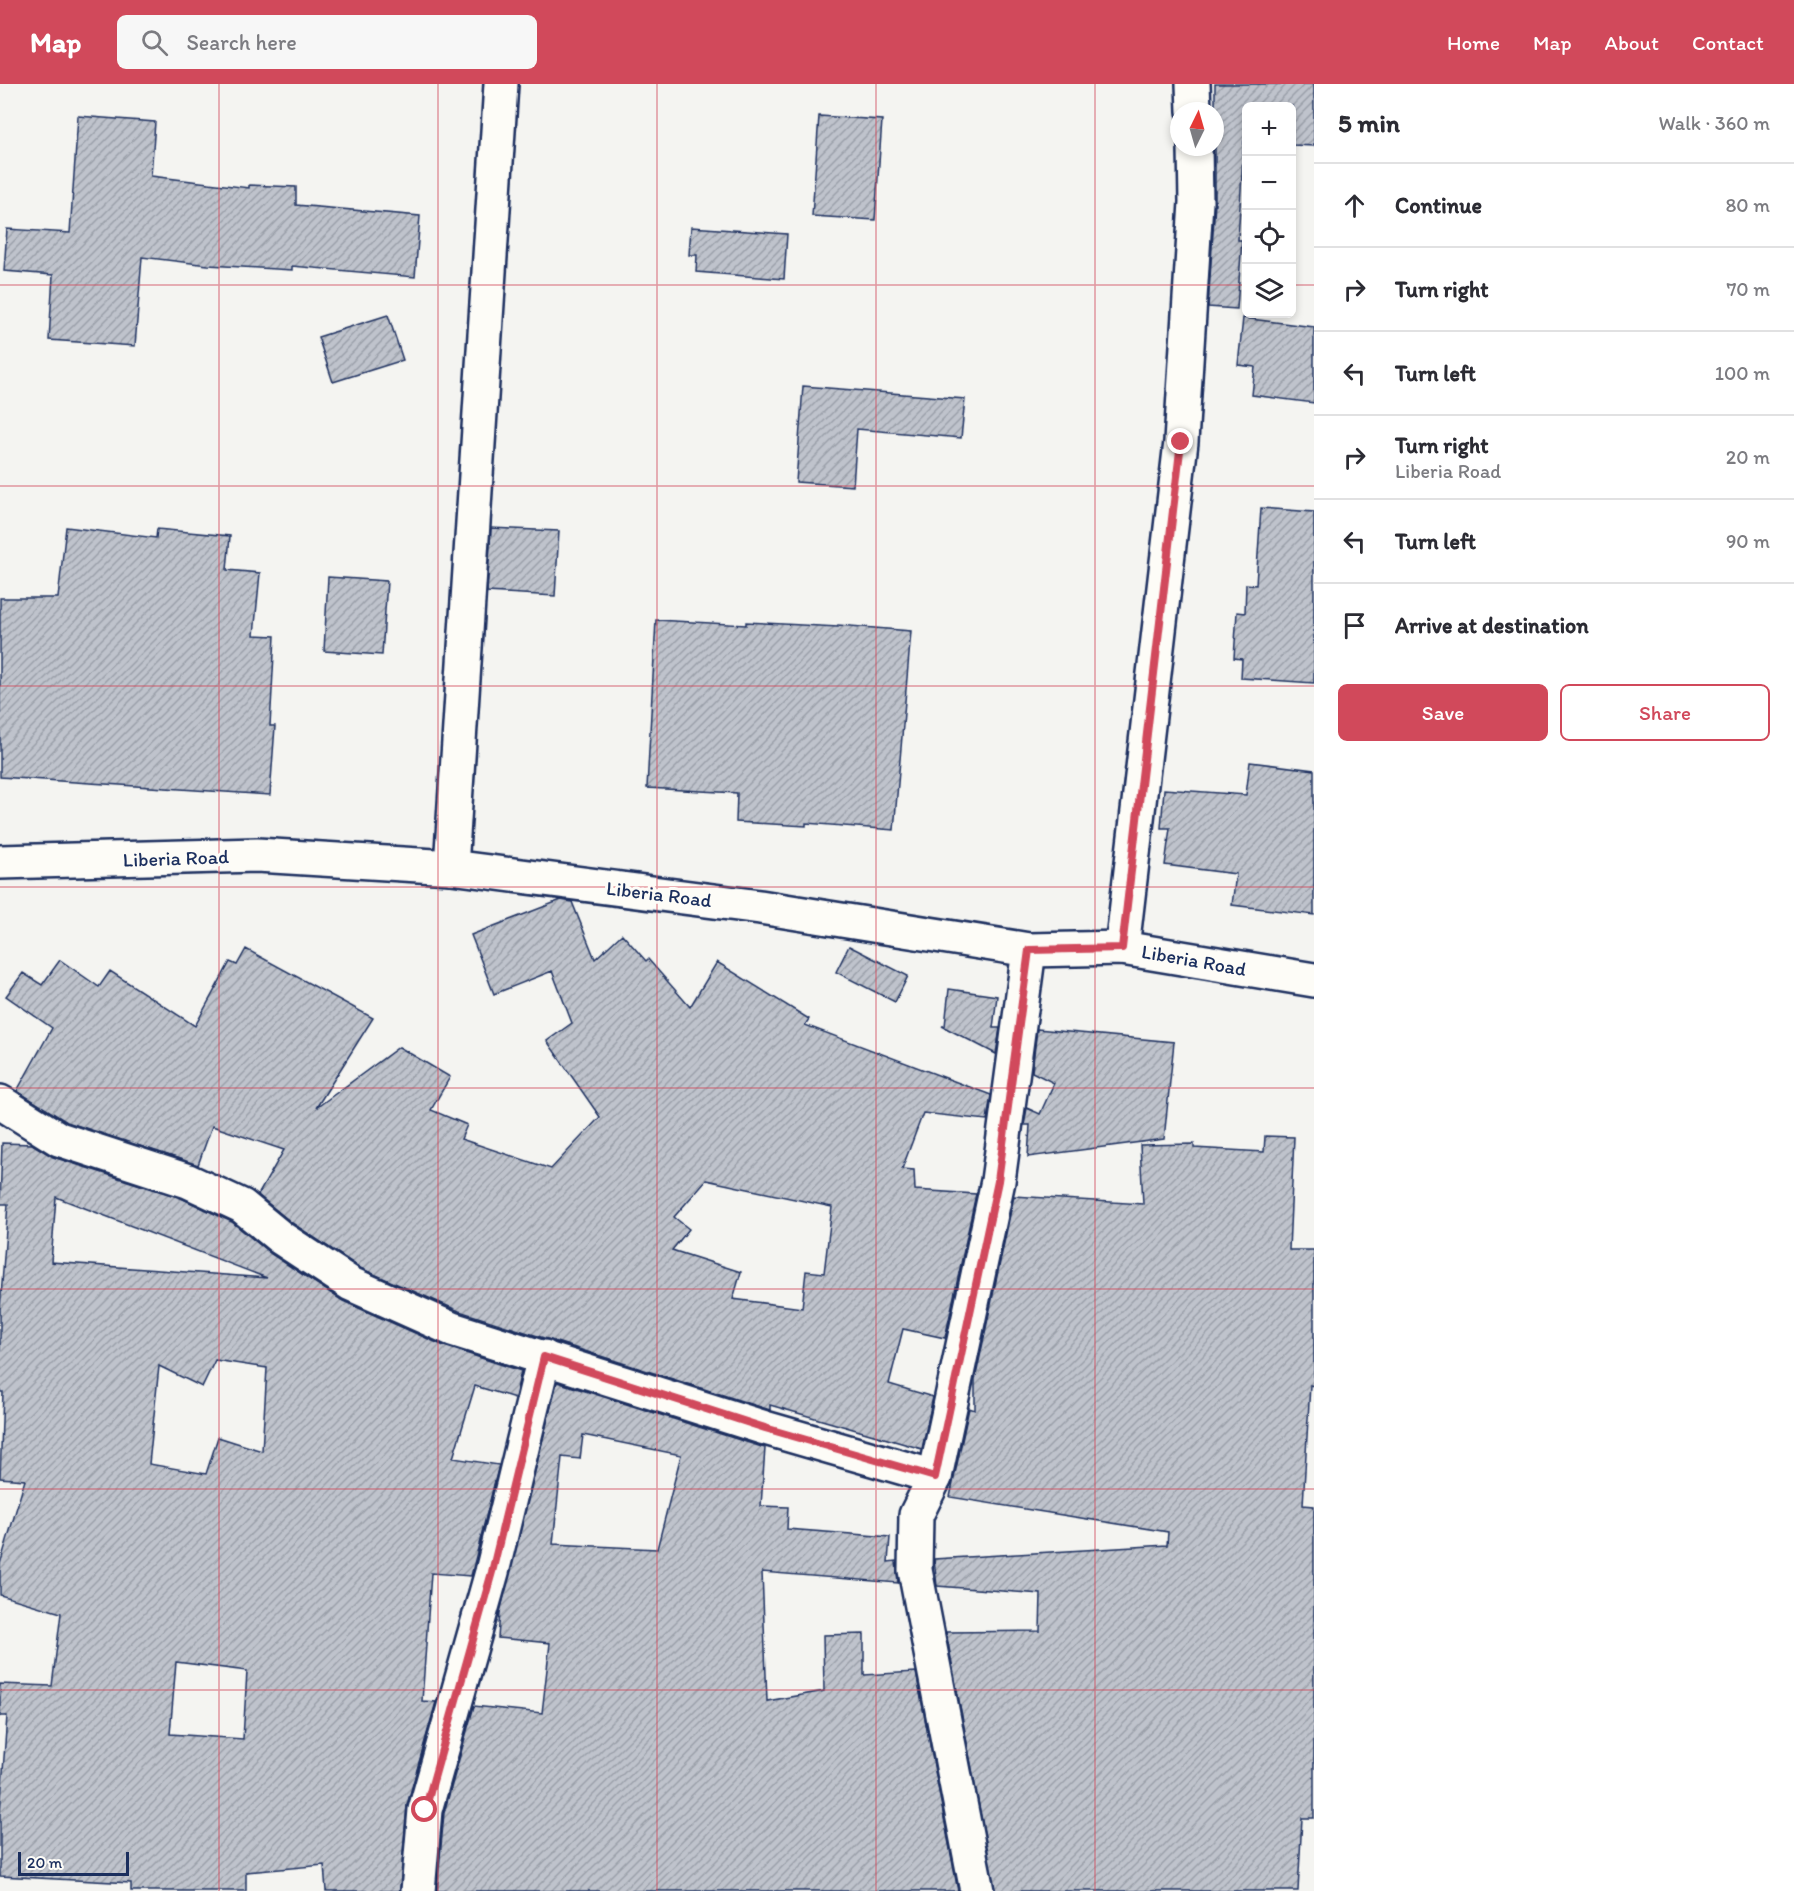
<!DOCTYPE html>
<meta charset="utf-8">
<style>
body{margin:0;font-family:Itim,sans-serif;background:#f7f7f7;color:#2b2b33}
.controls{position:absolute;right:18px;top:18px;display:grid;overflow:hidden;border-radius:9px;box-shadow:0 3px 9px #0003}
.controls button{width:54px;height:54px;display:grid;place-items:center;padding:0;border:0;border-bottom:2px solid #e1e1e2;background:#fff;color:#2b2b33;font:30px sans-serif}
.compass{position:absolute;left:1170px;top:18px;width:54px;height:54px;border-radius:50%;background:#fff;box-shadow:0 3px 9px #0003;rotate:5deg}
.scale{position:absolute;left:18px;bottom:15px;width:111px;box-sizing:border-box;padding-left:6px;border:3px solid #1b2f5e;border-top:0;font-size:16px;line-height:21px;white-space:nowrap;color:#1b2f5e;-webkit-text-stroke:4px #fdfcf7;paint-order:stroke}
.stop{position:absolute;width:18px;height:18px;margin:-14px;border:4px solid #d1495b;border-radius:50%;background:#fff}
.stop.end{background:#d1495b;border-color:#fff;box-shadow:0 2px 6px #0008}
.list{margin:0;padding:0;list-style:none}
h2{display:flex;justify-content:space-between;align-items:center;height:78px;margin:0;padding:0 24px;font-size:26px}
h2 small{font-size:20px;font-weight:400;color:#7c7c81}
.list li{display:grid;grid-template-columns:39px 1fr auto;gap:18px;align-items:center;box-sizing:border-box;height:84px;padding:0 24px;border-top:2px solid #e1e1e2}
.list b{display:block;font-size:22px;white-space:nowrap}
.list p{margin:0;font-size:20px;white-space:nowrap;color:#7c7c81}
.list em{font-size:20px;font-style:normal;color:#7c7c81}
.actions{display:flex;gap:12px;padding:18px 24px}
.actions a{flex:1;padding:14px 0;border:2px solid #d1495b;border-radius:9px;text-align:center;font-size:21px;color:#d1495b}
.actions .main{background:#d1495b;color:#fff}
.icon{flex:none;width:33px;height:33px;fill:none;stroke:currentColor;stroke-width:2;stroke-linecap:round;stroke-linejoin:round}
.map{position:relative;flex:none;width:1314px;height:1807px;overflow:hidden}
header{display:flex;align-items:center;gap:36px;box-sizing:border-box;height:84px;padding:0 30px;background:#d1495b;color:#fff}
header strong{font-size:28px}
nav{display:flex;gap:33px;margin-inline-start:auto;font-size:21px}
.search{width:420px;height:54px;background:#f7f7f7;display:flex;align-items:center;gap:15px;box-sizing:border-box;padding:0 21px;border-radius:9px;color:#7c7c81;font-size:22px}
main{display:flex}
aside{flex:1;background:#fff}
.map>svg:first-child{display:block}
.building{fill:url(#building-hatch);stroke:#1b2f5e;stroke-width:1.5;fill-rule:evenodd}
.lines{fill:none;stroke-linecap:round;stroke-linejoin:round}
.minor-casing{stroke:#1b2f5e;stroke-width:38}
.minor{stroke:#fdfcf7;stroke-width:33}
.route{stroke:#d1495b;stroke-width:8}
.grid{fill:none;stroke:#d1495b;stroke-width:1.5;stroke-opacity:0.55}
.labels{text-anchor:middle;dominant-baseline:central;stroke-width:6;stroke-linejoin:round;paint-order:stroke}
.street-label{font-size:20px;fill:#1b2f5e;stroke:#fdfcf7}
</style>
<header>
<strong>Map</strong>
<div class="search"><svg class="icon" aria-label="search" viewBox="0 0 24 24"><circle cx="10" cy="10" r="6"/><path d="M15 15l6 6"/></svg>Search here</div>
<nav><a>Home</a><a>Map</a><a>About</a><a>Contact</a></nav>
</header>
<main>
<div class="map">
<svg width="1314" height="1807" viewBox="0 0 1314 1807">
<defs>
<pattern id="building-hatch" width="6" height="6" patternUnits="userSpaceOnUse" patternTransform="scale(1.5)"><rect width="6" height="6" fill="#bfc3cc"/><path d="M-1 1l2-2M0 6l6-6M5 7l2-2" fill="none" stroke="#9a9fa9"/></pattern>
</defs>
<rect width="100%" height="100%" fill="#f4f4f1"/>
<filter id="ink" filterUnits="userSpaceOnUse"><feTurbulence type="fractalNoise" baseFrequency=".0167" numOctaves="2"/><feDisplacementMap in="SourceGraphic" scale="12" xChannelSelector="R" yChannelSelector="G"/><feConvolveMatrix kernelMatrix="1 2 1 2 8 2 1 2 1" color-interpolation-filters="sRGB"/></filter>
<g filter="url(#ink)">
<g class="building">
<path d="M1215,0H1314V62L1292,61V22H1246V57H1244L1238,156H1242L1237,225L1208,223L1215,119Z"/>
<path d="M78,32L155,38L151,92L249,104V101L296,103V121L420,132L415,193L292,182V186L208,181L142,173L135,262L49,256L53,191L4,187L7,145L70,149Z"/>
<path d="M819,32L882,36L875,136L812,132Z"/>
<path d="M691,143L787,150L784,195L696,188L697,171H689Z"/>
<path d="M388,231L403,276L333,298L318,253Z"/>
<path d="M1243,234L1314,243V319L1252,311L1255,283L1238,281Z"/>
<path d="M803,302L965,315L961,354L857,345L853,402L796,398Z"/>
<path d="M1261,424L1314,428V599L1241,594L1242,575L1234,574L1237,528L1245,529L1246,500L1256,501Z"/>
<path d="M66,443L156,454L157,445L230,452L227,486L260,489L254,551L275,552L270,642H275L270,711L0,693V514H58Z"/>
<path d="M491,444L559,447L555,512L487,508Z"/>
<path d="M328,493L387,497L382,571L324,567Z"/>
<path d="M656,536L746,541V538L838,543V541L911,547L894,746L806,739V742L736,738L737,709L647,704Z"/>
<path d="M1250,678L1314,686V831L1232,821L1236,790L1165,781L1170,744H1161L1164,705L1246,711Z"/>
<path d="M561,816L572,818L595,875L622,850L646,877L648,875L690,923L717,878L809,935L805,941L991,1011L987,1036L923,1029L902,1085L914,1086L915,1106L976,1110L945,1254L903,1245L889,1300L933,1313L922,1365L770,1321V1326L459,1227L360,1184L292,1139L258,1111L284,1066L212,1042L198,1081L67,1038L17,1007L52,944L6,912L23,889L42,901L60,876L99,903L110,887L195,942L230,878L237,881L246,865L373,934L316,1024L399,963L450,993L431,1026L467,1041L461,1055L551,1085L600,1033L547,957L572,939L552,887L494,910L471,851ZM706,1096L832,1123L824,1189L806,1187L802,1224L733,1215L741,1188L672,1166L689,1145L674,1133Z"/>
<path d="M849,862L908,892L895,918L836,888Z"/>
<path d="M949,905L997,912L993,944H1000L996,970L942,942H945Z"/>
<path d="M1037,945L1174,958L1164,1055L1028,1073L1030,1041H1024L1027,1024L1040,1030L1054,999L1032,988Z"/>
<path d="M1265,1052L1294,1053L1289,1166H1314V1302L1310,1301L1303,1421L1314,1422V1734H1302L1298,1807H995L946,1548L1040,1547L1041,1510L937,1502L934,1475L1167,1461L1168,1448L950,1413L969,1324L975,1326V1296L1014,1112L1143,1120L1140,1061L1194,1060V1064L1264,1068Z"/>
<path d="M2,1059L32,1060L53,1073L181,1114L232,1138L271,1170L343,1217L444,1262L521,1287L515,1314L475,1302L453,1374L499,1381L471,1492L431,1489L422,1617L436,1618L407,1721L400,1807H326L324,1781L246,1788V1807H131V1799L0,1792V1729L7,1632H0V1600L52,1602L61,1529L0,1511V1480L25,1396L0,1394L3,1308H0V1225L8,1120H0ZM56,1113L267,1194L51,1178ZM215,1276L267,1284L262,1367L218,1353L206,1390L149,1380L159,1282L202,1303ZM176,1578L247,1587L243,1655L170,1650Z"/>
<path d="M557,1298L765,1364L761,1422L788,1423L787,1445L890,1453L888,1478L896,1477L898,1499L762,1488L767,1617L824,1607L823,1551L864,1550V1591L916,1588L958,1807H437L444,1729L474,1622L542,1629L550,1559L498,1554L500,1528ZM583,1351L681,1371L657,1465L553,1460L562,1373L580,1375Z"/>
</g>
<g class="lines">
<g class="minor-casing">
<g id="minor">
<path d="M1193,0L1194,27"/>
<path d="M0,778L257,771L451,783L760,823L1029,866L1122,864L1314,896"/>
<path d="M451,783L501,0"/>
<path d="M1122,864L1181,358L1196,118L1195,63"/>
<path d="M0,1018L59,1055L188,1097L242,1122L281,1154L351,1200L452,1245L765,1344L935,1393"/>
<path d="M418,1807L425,1726L492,1488L544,1273"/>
<path d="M977,1807L915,1486L916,1431L935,1393L998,1097L1029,866"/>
</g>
</g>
<use href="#minor" class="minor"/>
</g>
</g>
<g class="lines" filter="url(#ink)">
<path class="route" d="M425,1726L492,1488L544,1273L765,1344L935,1393L998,1097L1029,866L1122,864L1181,358"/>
</g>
<path class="grid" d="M219,0V1807M438,0V1807M657,0V1807M876,0V1807M1095,0V1807M0,201H1246M1292,201H1314M0,402H1314M0,602H1314M0,803H1314M0,1004H1314M0,1205H1314M0,1405H1314M0,1606H1314"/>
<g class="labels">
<g class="street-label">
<text transform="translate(176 774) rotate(-2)">Liberia Road</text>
<text transform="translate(659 810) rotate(7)">Liberia Road</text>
<text transform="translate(1194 876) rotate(10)">Liberia Road</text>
</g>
</g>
</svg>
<div class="controls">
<button>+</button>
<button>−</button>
<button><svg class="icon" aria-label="locate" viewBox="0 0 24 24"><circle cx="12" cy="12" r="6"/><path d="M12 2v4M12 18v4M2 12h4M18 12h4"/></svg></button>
<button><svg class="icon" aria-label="layers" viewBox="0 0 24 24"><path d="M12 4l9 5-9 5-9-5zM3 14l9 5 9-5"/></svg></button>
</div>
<svg class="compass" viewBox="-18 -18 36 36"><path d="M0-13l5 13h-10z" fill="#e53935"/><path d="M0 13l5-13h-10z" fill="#7c7c81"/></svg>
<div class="scale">20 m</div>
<div class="stop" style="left:425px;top:1726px"></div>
<div class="stop end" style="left:1181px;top:358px"></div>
</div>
<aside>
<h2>5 min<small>Walk · 360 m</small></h2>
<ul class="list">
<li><svg class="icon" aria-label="ahead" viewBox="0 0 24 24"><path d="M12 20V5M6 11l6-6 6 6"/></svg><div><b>Continue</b></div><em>80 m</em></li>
<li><svg class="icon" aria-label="right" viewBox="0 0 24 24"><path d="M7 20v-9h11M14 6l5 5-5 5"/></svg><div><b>Turn right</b></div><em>70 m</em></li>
<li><svg class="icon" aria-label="left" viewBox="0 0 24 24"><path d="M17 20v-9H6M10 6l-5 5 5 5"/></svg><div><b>Turn left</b></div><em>100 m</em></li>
<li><svg class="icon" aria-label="right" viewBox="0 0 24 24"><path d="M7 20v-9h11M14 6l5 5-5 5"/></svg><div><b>Turn right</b><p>Liberia Road</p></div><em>20 m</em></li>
<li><svg class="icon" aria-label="left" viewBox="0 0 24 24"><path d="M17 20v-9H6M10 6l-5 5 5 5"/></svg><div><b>Turn left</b></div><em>90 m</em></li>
<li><svg class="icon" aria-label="arrive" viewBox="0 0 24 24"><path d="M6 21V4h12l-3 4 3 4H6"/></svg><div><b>Arrive at destination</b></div></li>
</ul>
<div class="actions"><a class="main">Save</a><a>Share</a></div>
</aside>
</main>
